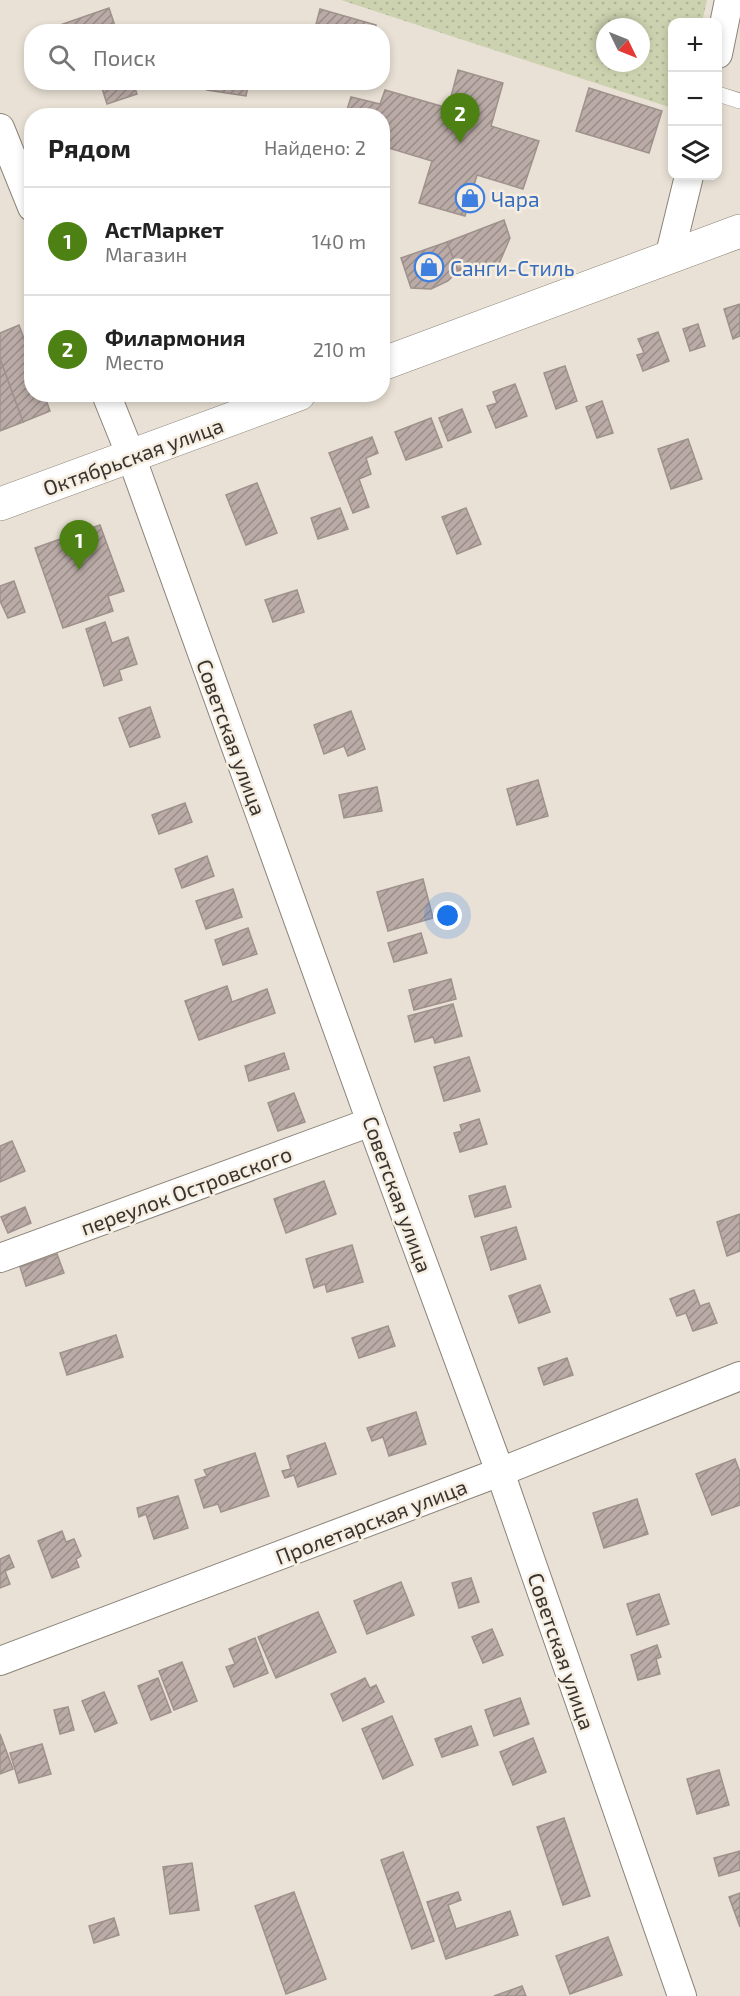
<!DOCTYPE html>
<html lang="ru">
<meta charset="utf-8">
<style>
body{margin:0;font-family:"Exo 2",sans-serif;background:#f6f6f6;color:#222}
.controls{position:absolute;right:18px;top:18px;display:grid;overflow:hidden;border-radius:12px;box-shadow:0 3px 9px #0003}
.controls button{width:54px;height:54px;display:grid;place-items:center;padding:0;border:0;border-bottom:2px solid #e0e0e0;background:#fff;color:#222;font:30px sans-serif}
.compass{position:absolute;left:596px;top:18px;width:54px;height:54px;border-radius:50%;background:#fff;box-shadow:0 3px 9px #0003;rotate:133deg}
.you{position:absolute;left:448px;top:916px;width:21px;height:21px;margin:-15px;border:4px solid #fff;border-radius:50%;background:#1a73e8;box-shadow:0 0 0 9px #1a73e833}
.badge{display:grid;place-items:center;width:39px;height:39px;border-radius:50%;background:#4e8114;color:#fff;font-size:20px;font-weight:700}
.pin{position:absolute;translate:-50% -50px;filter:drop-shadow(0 2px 3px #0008)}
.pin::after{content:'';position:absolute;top:32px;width:21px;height:18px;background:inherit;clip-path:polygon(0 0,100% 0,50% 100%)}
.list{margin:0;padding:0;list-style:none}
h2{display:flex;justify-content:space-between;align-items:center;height:78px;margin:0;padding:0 24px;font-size:26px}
h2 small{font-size:20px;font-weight:400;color:#767676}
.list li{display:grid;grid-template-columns:39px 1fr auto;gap:18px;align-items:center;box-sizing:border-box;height:108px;padding:0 24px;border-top:2px solid #e0e0e0}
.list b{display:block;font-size:22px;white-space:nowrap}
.list p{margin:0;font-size:20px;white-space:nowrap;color:#767676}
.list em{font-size:20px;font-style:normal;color:#767676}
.icon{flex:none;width:33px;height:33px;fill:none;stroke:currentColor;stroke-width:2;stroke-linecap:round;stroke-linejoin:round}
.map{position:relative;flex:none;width:740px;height:1996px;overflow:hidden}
.search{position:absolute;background:#fff;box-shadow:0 3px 9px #0003;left:24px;top:24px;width:366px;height:66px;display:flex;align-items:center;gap:15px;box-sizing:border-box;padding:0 21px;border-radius:24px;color:#767676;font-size:22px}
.panel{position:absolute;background:#fff;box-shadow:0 3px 9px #0003;left:24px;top:108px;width:366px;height:294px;border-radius:24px}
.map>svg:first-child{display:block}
.park{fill:url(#park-dots);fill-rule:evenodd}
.building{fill:url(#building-hatch);stroke:#9f918c;stroke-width:1.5}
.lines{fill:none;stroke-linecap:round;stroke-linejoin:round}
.service-casing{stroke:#8b8378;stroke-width:16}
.minor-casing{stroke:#8b8378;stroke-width:30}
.secondary-casing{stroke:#8b8378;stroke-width:34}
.service{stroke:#fff;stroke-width:15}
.minor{stroke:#fff;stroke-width:28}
.secondary{stroke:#fff;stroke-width:33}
.labels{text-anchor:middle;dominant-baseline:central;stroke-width:5;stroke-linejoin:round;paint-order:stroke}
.shop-label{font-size:21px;fill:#366cbe;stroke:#f7eee2;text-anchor:start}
.street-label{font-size:21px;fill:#383430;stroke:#f7eee2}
</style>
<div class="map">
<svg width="740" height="1996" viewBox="0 0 740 1996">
<defs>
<pattern id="park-dots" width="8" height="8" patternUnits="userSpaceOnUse" patternTransform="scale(1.5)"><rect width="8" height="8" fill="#ccd1af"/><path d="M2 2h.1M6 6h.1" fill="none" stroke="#b0b497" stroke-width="1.8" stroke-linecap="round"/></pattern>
<pattern id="building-hatch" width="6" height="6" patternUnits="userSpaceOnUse" patternTransform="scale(1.5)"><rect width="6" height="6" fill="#baaba6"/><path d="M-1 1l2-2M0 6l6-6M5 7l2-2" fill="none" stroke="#988c88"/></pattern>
</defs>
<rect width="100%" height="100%" fill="#e9e1d5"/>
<path class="park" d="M341,0H707L702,22H672V108ZM605,27H641V63H605Z"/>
<g class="building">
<path d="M109,8L117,32H40Z"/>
<path d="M320,9L376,25L374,32H314Z"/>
<path d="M458,70L503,83L491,126L539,141L523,189L477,175L465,216L419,203L432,161L382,146V116H345L351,97L380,104L385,90L448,108Z"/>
<path d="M100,82H133L137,94L107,104Z"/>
<path d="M208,82H249L246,96L207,90Z"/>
<path d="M589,88L662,111L649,153L576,131Z"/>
<path d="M504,220L510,238L498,266L483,271V264L458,271L447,242Z"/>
<path d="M447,242L458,271L448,281L431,289L411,288L401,258Z"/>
<path d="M740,304V336L733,339L724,309Z"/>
<path d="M698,324L705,346L690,351L683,329Z"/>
<path d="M19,325L32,360V394H44L50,411L23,422L0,359V333Z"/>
<path d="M658,332L669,361L643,371L637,355L644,353L638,339Z"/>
<path d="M0,359L23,422L0,431Z"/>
<path d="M565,366L577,401L556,409L544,373Z"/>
<path d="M515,384L527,416L496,428L487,406L497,403L493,392Z"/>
<path d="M602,401L613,433L597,438L586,407Z"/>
<path d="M462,409L471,432L448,441L439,418Z"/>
<path d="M431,418L442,447L406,460L395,432Z"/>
<path d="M372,437L378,453L366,458L371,474L359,479L369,507L353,513L329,453Z"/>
<path d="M688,439L702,479L671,489L658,449Z"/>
<path d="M257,483L277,533L246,545L226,495Z"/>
<path d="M340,508L348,529L318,539L311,518Z"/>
<path d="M466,508L481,544L457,554L442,517Z"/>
<path d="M100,525L124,591L108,596L113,611L63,628L35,548Z"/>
<path d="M14,581L25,612L8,618L0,601V586Z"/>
<path d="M297,590L304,612L273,622L265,600Z"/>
<path d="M105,622L112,643L128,637L137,664L119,670L122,680L104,686L86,629Z"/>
<path d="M150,707L160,737L130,747L119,718Z"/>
<path d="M351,711L365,749L348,756L344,746L324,754L314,725Z"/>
<path d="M538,780L548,816L517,825L507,789Z"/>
<path d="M377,787L382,811L344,818L339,795Z"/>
<path d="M185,803L192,822L159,834L152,815Z"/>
<path d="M207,856L214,876L182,888L175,869Z"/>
<path d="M423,879L433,918L388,931L377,892Z"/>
<path d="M233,889L242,917L206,929L196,901Z"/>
<path d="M248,928L257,954L223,965L215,940Z"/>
<path d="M421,933L427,953L394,962L388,943Z"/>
<path d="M451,979L456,999L414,1010L409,990Z"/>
<path d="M227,986L232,1002L267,989L275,1013L199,1040L185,1001Z"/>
<path d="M453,1004L462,1036L435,1043L433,1037L415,1042L408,1016Z"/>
<path d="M284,1053L289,1069L249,1081L245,1066Z"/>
<path d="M469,1057L480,1091L444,1101L434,1067Z"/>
<path d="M294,1093L305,1122L278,1131L268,1103Z"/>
<path d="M479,1119L487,1144L460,1152L454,1133L462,1131L460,1125Z"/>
<path d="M12,1141L25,1171L0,1182V1146Z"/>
<path d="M324,1181L336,1214L286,1233L274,1199Z"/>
<path d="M505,1186L511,1207L475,1217L469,1196Z"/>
<path d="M25,1207L31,1223L8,1233L1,1217Z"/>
<path d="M740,1214V1251L727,1256L717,1222Z"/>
<path d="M516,1227L526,1259L491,1270L481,1237Z"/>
<path d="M352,1245L363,1282L327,1292L325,1284L314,1288L306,1259Z"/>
<path d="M57,1254L64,1273L26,1286L20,1267Z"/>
<path d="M540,1285L550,1312L519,1323L509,1296Z"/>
<path d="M694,1290L700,1306L709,1303L717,1323L693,1331L686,1313L677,1316L670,1299Z"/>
<path d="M388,1326L395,1346L359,1358L352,1338Z"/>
<path d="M116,1335L123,1357L67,1375L60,1353Z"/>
<path d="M567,1358L573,1375L544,1385L538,1368Z"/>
<path d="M416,1412L426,1444L389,1456L383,1437L372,1441L367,1428Z"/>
<path d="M325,1443L336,1474L298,1487L294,1475L285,1478L282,1471L291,1469L287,1456Z"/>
<path d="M255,1453L269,1496L221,1512L218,1504L204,1508L195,1480L207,1476L204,1470Z"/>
<path d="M735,1459L740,1472V1505L712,1515L696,1474Z"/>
<path d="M178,1496L188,1528L154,1539L146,1514L139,1517L137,1508Z"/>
<path d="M637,1499L648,1534L604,1548L593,1513Z"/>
<path d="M62,1531L66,1542L74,1539L81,1556L76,1559L79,1567L52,1578L38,1541Z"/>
<path d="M9,1555L14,1567L5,1571L10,1584L0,1588V1559Z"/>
<path d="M471,1578L479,1602L459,1608L452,1583Z"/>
<path d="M401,1582L414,1615L367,1634L354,1601Z"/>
<path d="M659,1594L669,1624L637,1635L627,1604Z"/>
<path d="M318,1612L336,1652L276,1678L258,1637Z"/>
<path d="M492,1629L503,1655L483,1663L472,1637Z"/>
<path d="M255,1638L268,1673L234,1687L226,1667L235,1664L229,1649Z"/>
<path d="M657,1645L661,1657L656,1659L660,1674L638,1680L631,1655Z"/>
<path d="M182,1662L197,1701L174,1710L159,1671Z"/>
<path d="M158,1678L171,1712L151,1720L138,1686Z"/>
<path d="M365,1678L370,1688L376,1685L384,1702L343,1721L331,1694Z"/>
<path d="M104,1692L117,1723L95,1732L82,1701Z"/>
<path d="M520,1698L529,1724L494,1736L485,1710Z"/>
<path d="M68,1707L74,1730L60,1734L54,1710Z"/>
<path d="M392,1716L413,1765L383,1779L362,1729Z"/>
<path d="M471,1726L478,1745L442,1757L435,1739Z"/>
<path d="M0,1734L13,1769L0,1774Z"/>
<path d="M533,1738L546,1772L513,1785L500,1752Z"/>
<path d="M42,1744L51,1774L19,1783L10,1753Z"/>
<path d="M719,1770L729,1805L697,1814L687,1779Z"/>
<path d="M564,1818L590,1896L563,1905L537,1827Z"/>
<path d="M740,1851V1870L719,1876L714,1858Z"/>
<path d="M403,1852L434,1941L412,1949L381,1860Z"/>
<path d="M192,1863L199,1910L170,1914L163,1867Z"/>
<path d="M294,1892L326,1979L286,1994L255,1906Z"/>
<path d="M458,1892L461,1900L448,1905L456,1929L510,1911L518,1935L446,1959L427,1902Z"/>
<path d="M740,1893V1927L729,1897Z"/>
<path d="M114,1918L119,1935L94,1943L89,1926Z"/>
<path d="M608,1937L622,1975L570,1994L556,1956Z"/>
<path d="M522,1986L526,1996H494Z"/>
</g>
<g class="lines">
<g class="service-casing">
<path id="service" d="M718,94L740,101"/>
</g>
<g class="minor-casing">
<g id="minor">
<path d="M718,54L729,0"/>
<path d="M0,128L32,207"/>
<path d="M669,258L689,176"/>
<path d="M106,394L131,456L371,1122L500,1472L682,1996"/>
<path d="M0,1258L371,1122"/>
<path d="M0,1661L500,1472L740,1376"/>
</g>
</g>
<g class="secondary-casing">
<g id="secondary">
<path d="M382,364L740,231"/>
<path d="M0,504L299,394"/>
</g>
</g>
<use href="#service" class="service"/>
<use href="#minor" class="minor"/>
<use href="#secondary" class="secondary"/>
</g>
<defs>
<g id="shop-ring" transform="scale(1.5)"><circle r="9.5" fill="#f7eee2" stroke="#3f7fe0" stroke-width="1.5"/><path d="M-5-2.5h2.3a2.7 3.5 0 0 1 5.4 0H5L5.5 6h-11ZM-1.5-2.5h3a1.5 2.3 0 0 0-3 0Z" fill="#3f7fe0"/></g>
</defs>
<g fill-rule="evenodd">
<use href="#shop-ring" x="470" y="198"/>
<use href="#shop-ring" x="429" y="267"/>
</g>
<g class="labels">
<g class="shop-label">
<text x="491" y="198">Чара</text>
<text x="450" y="267">Санги-Стиль</text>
</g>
<g class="street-label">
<text transform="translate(133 456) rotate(-20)">Октябрьская улица</text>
<text transform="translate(232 737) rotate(70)">Советская улица</text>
<text transform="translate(186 1190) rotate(-20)">переулок Островского</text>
<text transform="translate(398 1194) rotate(70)">Советская улица</text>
<text transform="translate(371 1521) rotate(-21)">Пролетарская улица</text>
<text transform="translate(562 1651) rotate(71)">Советская улица</text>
</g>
</g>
</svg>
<div class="controls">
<button>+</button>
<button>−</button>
<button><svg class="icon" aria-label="layers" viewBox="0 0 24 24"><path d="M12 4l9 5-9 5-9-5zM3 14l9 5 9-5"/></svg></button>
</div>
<svg class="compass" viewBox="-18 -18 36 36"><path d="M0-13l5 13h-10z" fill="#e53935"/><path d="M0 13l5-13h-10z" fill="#767676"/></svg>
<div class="you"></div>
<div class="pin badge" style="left:79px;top:570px">1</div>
<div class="pin badge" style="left:460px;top:143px">2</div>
<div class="search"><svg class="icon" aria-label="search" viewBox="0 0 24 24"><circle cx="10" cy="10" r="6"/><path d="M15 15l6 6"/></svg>Поиск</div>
<section class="panel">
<h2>Рядом<small>Найдено: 2</small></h2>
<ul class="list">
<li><span class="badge">1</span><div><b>АстМаркет</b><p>Магазин</p></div><em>140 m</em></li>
<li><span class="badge">2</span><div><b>Филармония</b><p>Место</p></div><em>210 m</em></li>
</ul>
</section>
</div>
